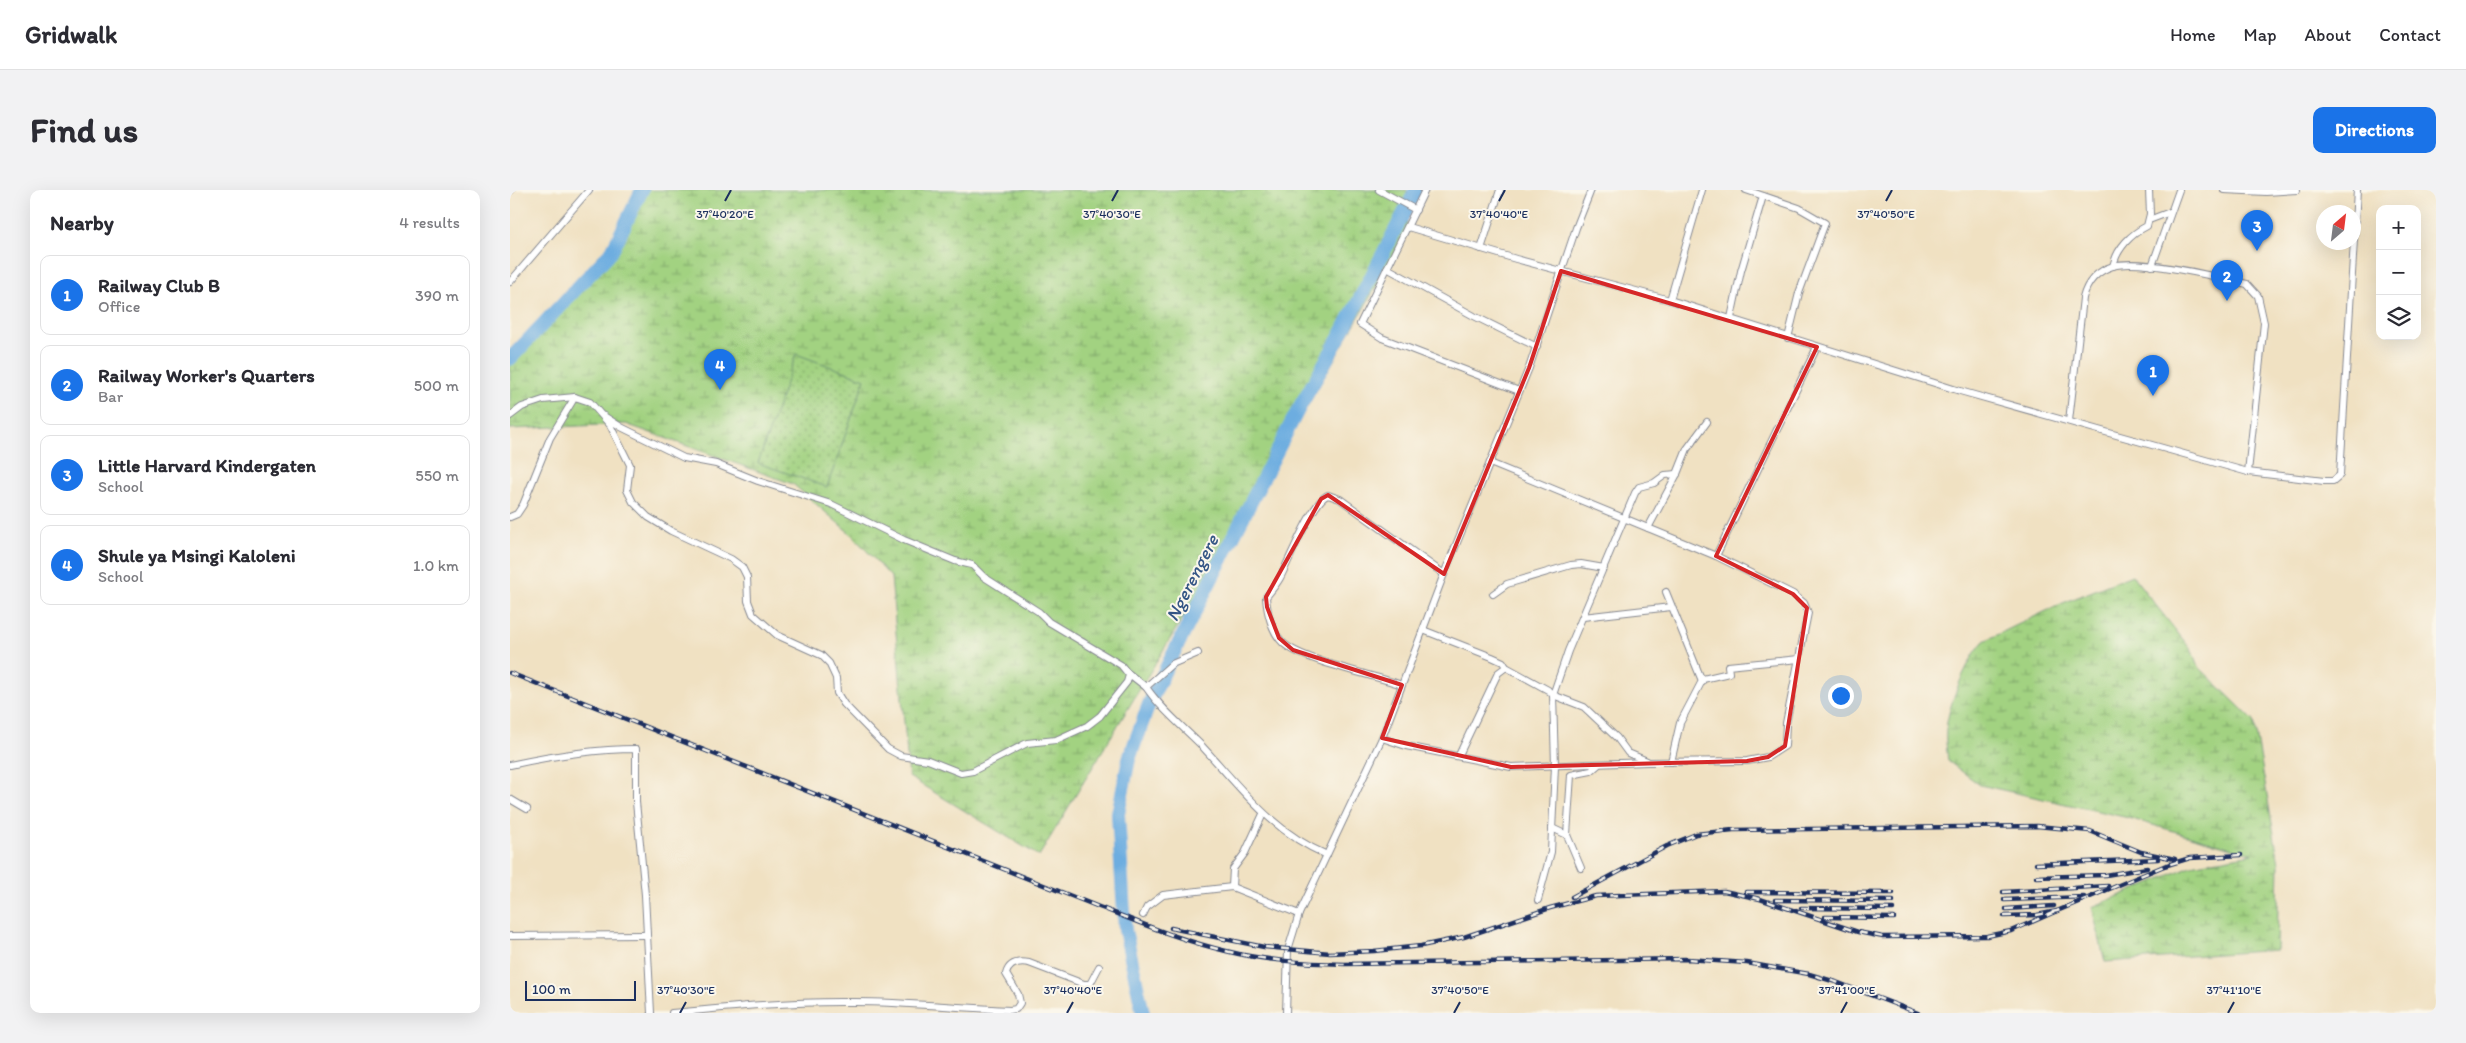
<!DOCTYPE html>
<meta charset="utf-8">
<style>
body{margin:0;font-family:Itim,sans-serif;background:#f2f2f3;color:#2b2b33}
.controls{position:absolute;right:15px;top:15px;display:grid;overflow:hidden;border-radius:10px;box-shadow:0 5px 20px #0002}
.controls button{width:45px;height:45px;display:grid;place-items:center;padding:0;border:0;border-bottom:1px solid #e1e1e2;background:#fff;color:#2b2b33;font:25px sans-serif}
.compass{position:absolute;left:1806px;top:15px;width:45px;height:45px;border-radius:50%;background:#fff;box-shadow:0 5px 20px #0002;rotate:28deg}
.scale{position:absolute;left:15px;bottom:12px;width:111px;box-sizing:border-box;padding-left:5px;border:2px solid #1b2f5e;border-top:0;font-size:14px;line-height:18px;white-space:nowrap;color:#1b2f5e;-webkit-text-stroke:4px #fbf7ec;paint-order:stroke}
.you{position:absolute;left:1330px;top:505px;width:18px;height:18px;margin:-12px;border:4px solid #fff;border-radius:50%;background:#1a73e8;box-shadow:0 0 0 8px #1a73e833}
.badge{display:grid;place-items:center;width:32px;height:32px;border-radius:50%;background:#1a73e8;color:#fff;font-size:16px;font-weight:700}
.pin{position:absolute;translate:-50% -41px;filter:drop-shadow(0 1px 2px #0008)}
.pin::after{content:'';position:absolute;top:26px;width:18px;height:15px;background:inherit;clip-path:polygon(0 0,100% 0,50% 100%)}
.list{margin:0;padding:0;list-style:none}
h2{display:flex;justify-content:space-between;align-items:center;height:65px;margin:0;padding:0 20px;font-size:21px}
h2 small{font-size:16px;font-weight:400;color:#7c7c81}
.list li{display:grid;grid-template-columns:32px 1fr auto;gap:15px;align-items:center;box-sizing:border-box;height:80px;margin:0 10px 10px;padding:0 10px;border:1px solid #e1e1e2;border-radius:10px}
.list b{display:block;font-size:19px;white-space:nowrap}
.list p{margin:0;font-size:16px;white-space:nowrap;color:#7c7c81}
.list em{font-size:16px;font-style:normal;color:#7c7c81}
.icon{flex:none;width:28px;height:28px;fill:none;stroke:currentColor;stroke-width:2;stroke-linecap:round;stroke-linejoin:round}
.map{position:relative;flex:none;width:1926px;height:823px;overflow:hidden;border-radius:10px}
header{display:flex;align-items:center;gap:30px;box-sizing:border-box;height:70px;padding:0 25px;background:#fff;border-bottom:1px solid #e1e1e2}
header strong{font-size:24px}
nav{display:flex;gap:28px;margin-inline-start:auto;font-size:18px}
.intro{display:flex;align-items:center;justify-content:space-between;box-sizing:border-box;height:120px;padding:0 30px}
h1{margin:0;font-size:35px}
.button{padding:12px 22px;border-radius:10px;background:#1a73e8;color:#fff;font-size:18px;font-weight:700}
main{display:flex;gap:30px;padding:0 30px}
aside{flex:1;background:#fff;border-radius:10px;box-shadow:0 5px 20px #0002}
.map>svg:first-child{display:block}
.wetland{fill:url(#wetland-marsh);stroke:#5e8070}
.park{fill:url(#park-dots);stroke:#5e8070}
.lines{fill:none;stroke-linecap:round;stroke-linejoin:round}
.river{stroke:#6dade0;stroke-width:14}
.street-casing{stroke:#868890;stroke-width:8}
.street{stroke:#fff;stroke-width:6}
.rail-casing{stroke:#1b2f5e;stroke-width:4.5}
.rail{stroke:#fbf7ec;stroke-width:2.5;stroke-dasharray:8;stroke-linecap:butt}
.marked{fill:none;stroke:#d62828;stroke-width:4;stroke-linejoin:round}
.ticks{fill:none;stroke:#1b2f5e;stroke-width:2}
.labels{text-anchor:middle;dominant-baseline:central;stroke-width:4;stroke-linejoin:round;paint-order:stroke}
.water-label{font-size:19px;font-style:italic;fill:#345585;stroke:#fbf7ec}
.ticks-label{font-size:12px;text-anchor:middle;fill:#1b2f5e;stroke:#fbf7ec;stroke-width:4;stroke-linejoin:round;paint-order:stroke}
</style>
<header>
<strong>Gridwalk</strong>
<nav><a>Home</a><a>Map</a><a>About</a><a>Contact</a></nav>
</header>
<div class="intro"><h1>Find us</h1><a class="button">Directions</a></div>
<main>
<aside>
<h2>Nearby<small>4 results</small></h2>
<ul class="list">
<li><span class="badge">1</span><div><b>Railway Club B</b><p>Office</p></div><em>390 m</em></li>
<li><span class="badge">2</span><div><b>Railway Worker's Quarters</b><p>Bar</p></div><em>500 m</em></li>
<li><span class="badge">3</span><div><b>Little Harvard Kindergaten</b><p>School</p></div><em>550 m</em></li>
<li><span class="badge">4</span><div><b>Shule ya Msingi Kaloleni</b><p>School</p></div><em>1.0 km</em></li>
</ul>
</aside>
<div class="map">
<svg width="1926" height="823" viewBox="0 0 1926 823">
<defs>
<pattern id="wetland-marsh" width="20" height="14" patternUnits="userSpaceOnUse" patternTransform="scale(1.25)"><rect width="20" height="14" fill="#a2d281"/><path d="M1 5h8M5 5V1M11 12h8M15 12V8" fill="none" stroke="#83ab6d"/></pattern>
<pattern id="park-dots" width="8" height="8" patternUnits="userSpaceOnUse" patternTransform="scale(1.25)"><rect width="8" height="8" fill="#a2d281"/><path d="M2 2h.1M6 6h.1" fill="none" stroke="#83ab6d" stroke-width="1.8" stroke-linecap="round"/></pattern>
</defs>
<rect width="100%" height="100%" fill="#fbf7ec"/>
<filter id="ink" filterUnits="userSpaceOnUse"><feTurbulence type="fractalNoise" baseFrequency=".02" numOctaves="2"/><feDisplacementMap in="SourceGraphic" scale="10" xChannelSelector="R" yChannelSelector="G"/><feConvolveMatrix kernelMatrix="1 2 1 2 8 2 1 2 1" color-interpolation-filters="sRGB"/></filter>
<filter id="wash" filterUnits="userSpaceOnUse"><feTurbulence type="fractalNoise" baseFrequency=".0096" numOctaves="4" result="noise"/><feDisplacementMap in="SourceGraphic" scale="20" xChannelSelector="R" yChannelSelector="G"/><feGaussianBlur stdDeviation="1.12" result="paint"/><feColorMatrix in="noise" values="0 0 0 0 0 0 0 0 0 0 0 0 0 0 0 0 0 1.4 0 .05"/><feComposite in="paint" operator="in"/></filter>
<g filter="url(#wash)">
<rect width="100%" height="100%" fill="#f0e1c2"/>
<g class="wetland">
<path d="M125,0H897V43L736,323L529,666L399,587L381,387L343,346L283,294L116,234L0,239V160L99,55Z"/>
<path d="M1622,385L1682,461L1687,475L1744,531L1769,673L1767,760L1595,772L1582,717L1686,674L1742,664L1619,628L1470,595L1438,571C1437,561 1435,549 1436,540C1438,515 1457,469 1474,451L1553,413Z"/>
</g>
<path class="park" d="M286,164L355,189L317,297L248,273Z"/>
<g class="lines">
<g class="river">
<path d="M0,169L102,61L132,0"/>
<path d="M633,823L615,740L608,624L619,569L639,514L656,478L789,218L833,141L906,0"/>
</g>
</g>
</g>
<g filter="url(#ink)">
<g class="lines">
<g class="street-casing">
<g id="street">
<path d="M869,0L906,20"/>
<path d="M915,0L850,134L872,148L1009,201"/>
<path d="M1236,0L1289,18L1315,33L1289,103L1278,148"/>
<path d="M1714,0L1756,2L1787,0"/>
<path d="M0,1L1,0"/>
<path d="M1639,30L1660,22"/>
<path d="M898,37L1006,69L1160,110L1450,201L1738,282L1814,291H1823L1830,285L1847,0"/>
<path d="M971,59L990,0"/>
<path d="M1603,76C1607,58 1621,44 1637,36L1640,24L1639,0"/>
<path d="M1642,76L1669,0"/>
<path d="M877,78L964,126L1027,157"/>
<path d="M0,92L79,0"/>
<path d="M1160,110L1192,0"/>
<path d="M1221,128L1231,81L1253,6"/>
<path d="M0,226L12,217L33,210L65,207L80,212L100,235L120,275L117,300L123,312L138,327L161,341L221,369L232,377L237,387L238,411L243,424L267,445L311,465L319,473L326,488L327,503L334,514L378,559L391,566L418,570L451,583L463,581L517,553L546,550L577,536L590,526L617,492L619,485L611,475L539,432L529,422L474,387L462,375L445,371L394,350L321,314L248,291L206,274L174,268L111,237L94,226"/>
<path d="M1559,231L1573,108C1577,92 1587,81 1603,76C1630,68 1708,87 1737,94L1748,106L1754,133L1738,282"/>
<path d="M0,327L7,324L13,315L40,248L65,207"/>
<path d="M1138,338L1167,284L1177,259L1197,232"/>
<path d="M1206,366L1307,157"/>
<path d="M1156,402L1192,491"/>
<path d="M983,404L997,394L1061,375L1071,374L1094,378"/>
<path d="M1073,427L1161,417"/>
<path d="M913,440L982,467L993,472L996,477L1038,500L1043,505L1074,517L1107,548L1118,563L1137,571"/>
<path d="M688,463L662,474L636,497C651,519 672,536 691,555C731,598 761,641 817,665"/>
<path d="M618,483L636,497"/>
<path d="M892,495C864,485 793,471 773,453C762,442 757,423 756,407C761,401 766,395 770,388C779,371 803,310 818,305L830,309L934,384"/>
<path d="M872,548L896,556L1001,577L1138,572L1237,571L1258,567L1275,556L1276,533L1298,423L1294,413L1283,404L1206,366L980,273"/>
<path d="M949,565L988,483L996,477"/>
<path d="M1161,572L1170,533L1193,489L1219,483L1218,476L1289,469"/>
<path d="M0,575C41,566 83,559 126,559V612L135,705L141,823"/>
<path d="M0,609L17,619"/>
<path d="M1042,638L1057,645"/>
<path d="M1071,678L1057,645L1061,585L1081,581L1088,575"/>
<path d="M722,697L723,679L735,663L753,624"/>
<path d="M1028,710L1041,662L1045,576L1043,505L1058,461L1125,303L1129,297L1144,293L1155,285L1167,284"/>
<path d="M633,725L637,717L653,705L722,697L789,724"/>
<path d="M0,746L136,745"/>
<path d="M162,823C222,817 283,811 344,812C396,812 448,818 500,820L506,819L510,813L508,804L496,784C499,773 508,771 519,773L574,794H580L589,777"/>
<path d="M776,823L778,760L789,724L872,548L934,384L1019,178L1066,38L1081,0"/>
</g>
</g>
<use href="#street" class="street"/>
<g class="rail-casing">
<g id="rail">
<path d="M0,483L589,717C631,733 672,751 716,761C755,771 795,773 835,774L1177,769L1237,773L1299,784L1326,792L1408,823"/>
<path d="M1526,674L1648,669"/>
<path d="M1526,687L1596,685L1637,678"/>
<path d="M1236,702L1383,703"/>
<path d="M1493,702L1598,696"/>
<path d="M1062,707L1157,656L1186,644L1223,640L1527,636L1580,641L1631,662L1665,669"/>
<path d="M1265,710L1383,711"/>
<path d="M1494,710L1574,707"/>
<path d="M1291,718L1383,719"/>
<path d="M1496,719L1544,716"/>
<path d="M1494,726L1527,725L1547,721L1654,676L1680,668L1731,665"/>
<path d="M1315,727L1384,728"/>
<path d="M661,738L754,757L820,763L864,761L911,756L954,747L1040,718L1086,706L1214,701L1250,709L1348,742L1373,747L1477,746L1501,741L1547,721"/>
</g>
</g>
<use href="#rail" class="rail"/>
</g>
</g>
<path class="marked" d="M1051,81L1307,157L1206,366L1283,404L1297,418L1275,556L1258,567L1237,571L1001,577L872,548L892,495L783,460L769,448L757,417L756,407L811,309L818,305L934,384L1019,178Z"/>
<path class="ticks" d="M215,11L221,0M602,11L608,0M989,11L995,0M1376,11L1382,0M170,823L176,812M557,823L563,812M944,823L950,812M1331,823L1337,812M1718,823L1724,812"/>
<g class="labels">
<g class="water-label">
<text transform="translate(682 388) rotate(-63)">Ngerengere</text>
</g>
</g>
<g class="ticks-label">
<text x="215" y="28">37°40'20"E</text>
<text x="602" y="28">37°40'30"E</text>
<text x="989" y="28">37°40'40"E</text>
<text x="1376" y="28">37°40'50"E</text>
<text x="176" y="804">37°40'30"E</text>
<text x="563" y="804">37°40'40"E</text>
<text x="950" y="804">37°40'50"E</text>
<text x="1337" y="804">37°41'00"E</text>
<text x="1724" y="804">37°41'10"E</text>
</g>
</svg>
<div class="controls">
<button>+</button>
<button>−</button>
<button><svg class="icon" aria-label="layers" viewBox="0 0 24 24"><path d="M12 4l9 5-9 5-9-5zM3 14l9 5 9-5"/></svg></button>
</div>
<svg class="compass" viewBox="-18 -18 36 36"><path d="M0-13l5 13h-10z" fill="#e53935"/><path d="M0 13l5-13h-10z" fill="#7c7c81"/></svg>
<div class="scale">100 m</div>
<div class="you"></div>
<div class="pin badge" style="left:1643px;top:206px">1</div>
<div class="pin badge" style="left:1717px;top:111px">2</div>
<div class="pin badge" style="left:1747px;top:61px">3</div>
<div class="pin badge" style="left:210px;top:200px">4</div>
</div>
</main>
